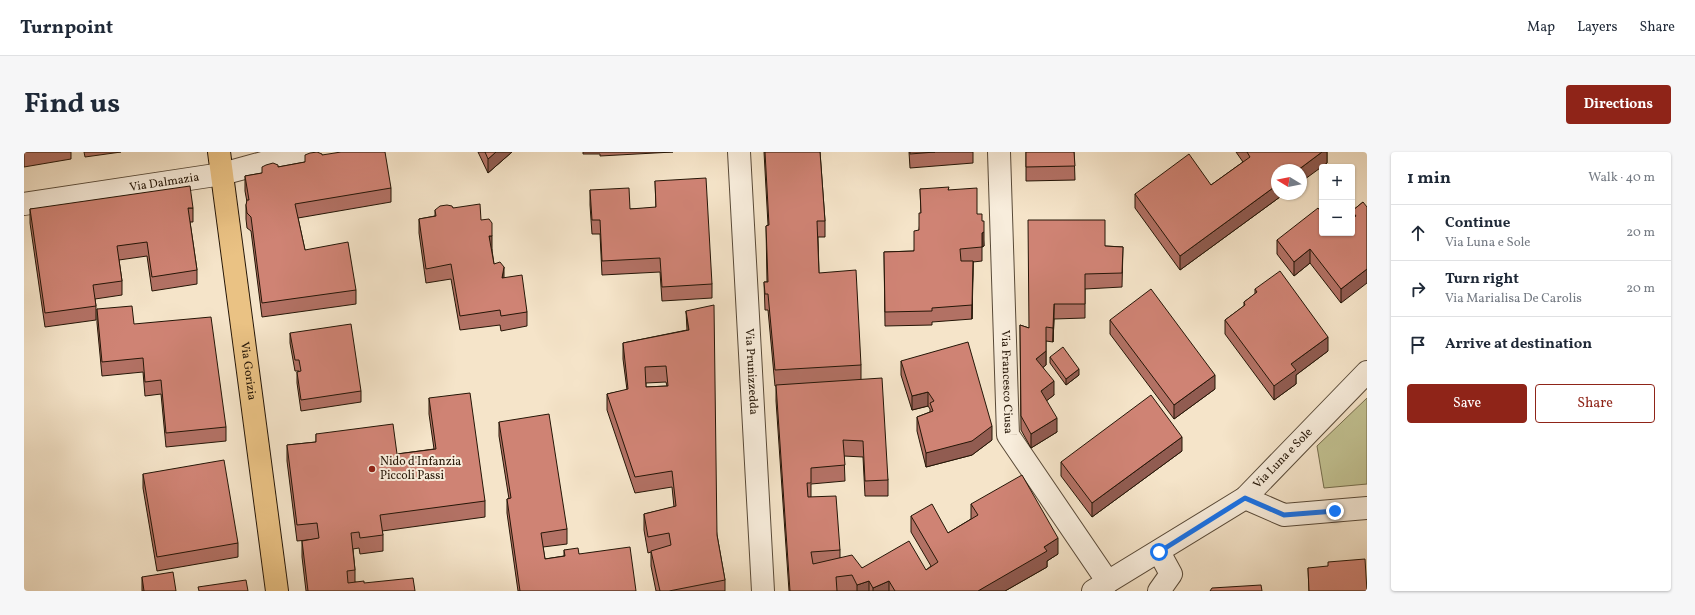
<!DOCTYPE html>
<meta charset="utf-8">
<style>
body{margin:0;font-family:Vollkorn,serif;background:#f6f6f7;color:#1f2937}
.controls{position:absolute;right:12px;top:12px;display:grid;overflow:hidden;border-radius:4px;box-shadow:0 1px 3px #0004}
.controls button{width:36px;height:36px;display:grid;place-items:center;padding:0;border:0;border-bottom:1px solid #e0e1e3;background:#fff;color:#1f2937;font:20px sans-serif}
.compass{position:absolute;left:1247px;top:12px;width:36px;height:36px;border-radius:50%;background:#fff;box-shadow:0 1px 3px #0004;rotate:280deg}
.stop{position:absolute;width:12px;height:12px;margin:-9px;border:3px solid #1a73e8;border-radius:50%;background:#fff}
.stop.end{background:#1a73e8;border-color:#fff;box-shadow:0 1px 4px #0008}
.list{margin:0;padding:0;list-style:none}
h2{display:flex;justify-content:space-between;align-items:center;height:52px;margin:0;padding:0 16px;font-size:17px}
h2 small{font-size:13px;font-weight:400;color:#747a83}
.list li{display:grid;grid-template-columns:26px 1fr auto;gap:12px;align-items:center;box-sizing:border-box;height:56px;padding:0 16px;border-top:1px solid #e0e1e3}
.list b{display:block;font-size:15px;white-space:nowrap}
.list p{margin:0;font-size:13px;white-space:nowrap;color:#747a83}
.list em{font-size:13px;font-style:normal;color:#747a83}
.actions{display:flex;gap:8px;padding:12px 16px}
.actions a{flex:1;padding:9px 0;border:1px solid #8f2418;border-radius:4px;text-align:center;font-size:14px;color:#8f2418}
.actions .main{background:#8f2418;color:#fff}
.icon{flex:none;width:22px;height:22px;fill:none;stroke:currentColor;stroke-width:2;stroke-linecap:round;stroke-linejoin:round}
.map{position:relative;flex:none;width:1343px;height:439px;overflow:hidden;border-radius:4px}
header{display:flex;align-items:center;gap:24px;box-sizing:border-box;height:56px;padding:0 20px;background:#fff;border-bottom:1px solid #e0e1e3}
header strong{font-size:19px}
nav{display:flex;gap:22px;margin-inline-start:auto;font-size:14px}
.intro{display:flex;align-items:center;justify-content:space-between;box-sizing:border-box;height:96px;padding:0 24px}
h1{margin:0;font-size:28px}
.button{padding:10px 18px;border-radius:4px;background:#8f2418;color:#fff;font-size:14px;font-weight:700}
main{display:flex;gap:24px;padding:0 24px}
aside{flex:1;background:#fff;border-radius:4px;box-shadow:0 1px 3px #0004}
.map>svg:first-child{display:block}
.green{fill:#c2c292;stroke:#746c4c}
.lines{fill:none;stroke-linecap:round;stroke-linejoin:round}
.minor-casing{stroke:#594a38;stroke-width:24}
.major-casing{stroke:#251607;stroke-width:24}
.minor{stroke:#f8eddc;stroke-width:22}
.major{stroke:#eac284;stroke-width:22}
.wall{fill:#b27164;stroke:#251607;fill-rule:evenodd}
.shaded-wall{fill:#915c51;stroke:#251607}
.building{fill:#cf8374;stroke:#251607;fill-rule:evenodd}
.route{stroke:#1a73e8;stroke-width:5}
.poi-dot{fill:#8f2418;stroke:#f8eddc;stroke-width:1.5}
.labels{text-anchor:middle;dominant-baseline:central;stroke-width:4;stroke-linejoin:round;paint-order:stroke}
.street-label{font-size:12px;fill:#251607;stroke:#f8eddc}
.poi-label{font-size:12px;fill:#251607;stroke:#f8eddc;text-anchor:start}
</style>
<header>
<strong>Turnpoint</strong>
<nav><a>Map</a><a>Layers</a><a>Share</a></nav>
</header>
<div class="intro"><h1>Find us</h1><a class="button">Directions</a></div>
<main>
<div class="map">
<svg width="1343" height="439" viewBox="0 0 1343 439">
<rect width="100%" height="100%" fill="#f5e4c9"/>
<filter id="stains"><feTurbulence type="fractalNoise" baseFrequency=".005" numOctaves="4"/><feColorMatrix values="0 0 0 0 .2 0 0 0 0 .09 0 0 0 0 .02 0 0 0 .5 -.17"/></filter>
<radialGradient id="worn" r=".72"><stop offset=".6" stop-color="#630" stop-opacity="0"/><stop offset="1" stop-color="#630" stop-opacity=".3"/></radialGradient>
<path class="green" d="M1343,246V332L1300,336L1293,294Z"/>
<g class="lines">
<g class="minor-casing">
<g id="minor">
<path id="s1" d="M715,0L739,439"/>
<path id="s2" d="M975,0L984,283L1084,430"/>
<path id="s3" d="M0,52L198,22L279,0"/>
<path d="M1221,346L1260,363L1343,356"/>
<path id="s4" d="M1069,439L1221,346L1343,220"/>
<path d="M1135,439L1147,422L1135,400"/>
</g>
</g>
<g class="major-casing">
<g id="major">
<path id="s5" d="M195,0L253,439"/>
</g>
</g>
<use href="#minor" class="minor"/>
<use href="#major" class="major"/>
</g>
<g class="wall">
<path d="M0,0H47V7L0,15Z"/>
<path d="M60,0H97L61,5Z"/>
<path d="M454,0H488L464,21Z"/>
<path d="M559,0H649L576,4V2H559Z"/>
<path d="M740,0H796L801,69V85H794L795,121L837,213V228L864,328V344H841L839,305L820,304L821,329L787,332V345L816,398V406L838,416L902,418L907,414L887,380V364L924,381L947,367V352L1034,402L1023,409V415L981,439H765L752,249V234H751L744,158H741L740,130H743L742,74L744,73Z"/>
<path d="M885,0H949V11L886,16Z"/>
<path d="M1002,0H1050L1051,28L1002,29Z"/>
<path d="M1212,0H1303V11L1253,42H1260L1156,118L1111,56V42L1187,33L1219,10Z"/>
<path d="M298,3L367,36V50L274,66L281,98L332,138V152L238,165L227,79L223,76L222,67V53L223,50L221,39V24L238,21L254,15L281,10Z"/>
<path d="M631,29L688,132V146L638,149L636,120L578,123L576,82H568L566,53V38L606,57L632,56Z"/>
<path d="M896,37L925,38L953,62L958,69L960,94L958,95V109L949,110L948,167L908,170V173L861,174L860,100L890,99L895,78L897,61Z"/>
<path d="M1339,50L1317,151L1286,111L1270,124L1253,102V88L1298,81H1328V59Z"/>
<path d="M169,56V70H166L173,118V132L128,139L123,104L95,108L98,129V143L71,147L72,154V168L21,175L6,71V57Z"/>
<path d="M429,56L457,68L468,98L470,112L503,160V174L477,179L476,173L436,178L427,127L402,131L395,81V67L411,64V58Z"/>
<path d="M1081,94L1099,95L1098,135L1061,137V166L1030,167L1029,190L1022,189V213L1019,215L1030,243L1022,249L1033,280L1007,296L997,278L996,173L1005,176Z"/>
<path d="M1231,137L1304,199L1272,223V232L1250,248L1201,182V168L1220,154V150L1231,142Z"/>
<path d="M73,157L110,172L202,275V289L142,295L137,242L121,244L119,220L78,224L73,171Z"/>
<path d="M662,159L693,383L701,428V439H632L627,414V400L624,401L620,378V362L650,355L648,335L611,341L583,258V242L603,238L599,207V191L663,178ZM642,230L643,234L622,235V231Z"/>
<path d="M1086,168L1191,237L1150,267L1086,182Z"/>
<path d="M266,181L337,239V250L277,259L273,231V220H275V219H271L266,191Z"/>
<path d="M1026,205L1055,223L1042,233L1026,211Z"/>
<path d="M877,209L968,288L948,303L902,315L893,279V265L906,260V257L904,254L888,258L877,223Z"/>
<path d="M405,246L461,349V365L358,379L359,383V399L336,402L335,396L329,397L331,418V430L391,439H282L278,405V389L293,387L273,389L263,309V293L292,290V282L373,302L410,297L405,262Z"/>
<path d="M475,270L543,377V392L519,395L521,407L540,404V398L555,402L612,439H494L483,361V347H485L475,284Z"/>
<path d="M1158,299L1068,365L1037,324V310Z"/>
<path d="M119,322L214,391V405L133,419L119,336Z"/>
<path d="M1284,416L1343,439H1285Z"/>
<path d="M118,425L152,439H118Z"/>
</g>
<g class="shaded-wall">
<path d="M472,0H488L464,21V7Z"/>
<path d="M1298,0H1303V11L1277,30V18H1274Z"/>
<path d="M1253,33V42H1260L1156,118V104Z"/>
<path d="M960,80V94L958,95V81Z"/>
<rect x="465" y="84" width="3" height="14"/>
<path d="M1286,97V111L1270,124V110Z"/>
<path d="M949,109V123L948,167V153Z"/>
<path d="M480,115V129L478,126Z"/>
<path d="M1343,117V131L1317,151V137Z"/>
<path d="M1030,152V167L1029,190V176Z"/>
<path d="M1304,185V199L1272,223V232L1250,248V234L1267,212Z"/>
<path d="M1022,199V213L1012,221V207Z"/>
<path d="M1055,217V223L1042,233V227Z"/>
<path d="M1191,223V237L1150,267V253Z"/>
<path d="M1030,229V243L1017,253V239Z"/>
<path d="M904,240V254L888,258V244Z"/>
<path d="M1033,266V280L1007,296V282Z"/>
<path d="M968,274V288L948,303L902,315V301Z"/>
<path d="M1158,285V299L1068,365V351Z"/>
<path d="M1034,386V402L1023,409V415L981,439H954L1020,395Z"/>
<path d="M845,429V439H833V433Z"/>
<path d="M865,429V439H849V436Z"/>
</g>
<g class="building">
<path d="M293,0L298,2V3L317,0H361L367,36L271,52L281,98L324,90L332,138L238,151L227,65L223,61L222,53L223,48H225L221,24L238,21V15L242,13L249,11L254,13V15L281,10V3L286,1Z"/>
<path d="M461,0H472L464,7Z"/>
<path d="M741,0H796L801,69H793L795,121L832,118L837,213L751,218L744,142H741L740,130H744L742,74L745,73Z"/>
<path d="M886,0H911L886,2Z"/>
<path d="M1002,0H1050L1051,14L1002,15Z"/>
<path d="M1223,0H1298L1274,18H1253V33L1156,104L1111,42L1165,2L1187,33L1226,5Z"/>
<path d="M682,26L688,132L638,135L636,106L578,109L576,68H568L566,38L605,36L606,57L632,55L631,29Z"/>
<path d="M166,34L169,56H164L173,118L128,125L123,90L93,94L98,129L69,133L72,154L21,161L6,57Z"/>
<path d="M925,35L924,38L953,36V62H958V69H960V80L958,81V95L936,97L937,109H949L948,153L908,156V159L861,160L860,100L890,99V79L895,78V61H897L896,37Z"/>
<path d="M1339,50L1343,55V117L1317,137L1286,97L1270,110L1253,88L1294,56L1298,61V81H1328V67L1332,64L1328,59Z"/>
<path d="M456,52L457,68L465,67L468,71V84H465L470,112L476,110L480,115L478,126L498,123L503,160L477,164L476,158L436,164L427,112L402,117L395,67L412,64L411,58L416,54L423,53L428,54L429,56Z"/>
<path d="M1004,68H1081V94L1099,95L1098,121L1061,122V152H1030L1029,176L1022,175V199L1012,207L1030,229L1017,239L1033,266L1007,282L997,264L996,173L1005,176Z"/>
<path d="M1256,119L1304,185L1267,212L1272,218L1250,234L1201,168L1221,153L1220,150L1233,140L1231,137Z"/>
<path d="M1127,137L1191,223L1150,253L1086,168Z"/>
<path d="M690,153L693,383L701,428L645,439H636L627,399L647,393L645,381L624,385L620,362L652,354L648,319L611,325L583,242L604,237L599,191L665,178L662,159ZM642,214L644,234L622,235L621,215Z"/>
<path d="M108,154L110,172L187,165L202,275L142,281L137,228L121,230L119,206L78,210L73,157Z"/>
<path d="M327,172L337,239L277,248L273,220L277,219L275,208H271L266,181Z"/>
<path d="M944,190L968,274L948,289L902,301L893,265L909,259L906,251L910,249L904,240L888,244L877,209Z"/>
<path d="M1039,195L1055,217L1042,227L1026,205Z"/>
<path d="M858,226L864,328L841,329L839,289L819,288L821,313L787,316V331H783L784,345L812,344L816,398L787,400L789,412L828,403L838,416L885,389L902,418L914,410L887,364L908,352L924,381L954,363L947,352L998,323L1034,386L1020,395L1023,399L954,439H871L865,429L849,436L845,429L833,433L828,423L812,425L813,439H766L752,233Z"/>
<path d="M446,241L461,349L356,363L359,383L336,386L335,380L327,381L331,418L323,419L324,431L340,429V431L389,426L391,439H284L278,389L295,386L293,371L273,373L263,293L292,290V282L369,272L373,302L412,297L405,246Z"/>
<path d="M1127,243L1158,285L1068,351L1037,310Z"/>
<path d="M525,262L543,377L517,381L521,407L541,404L540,398L554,396L555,402L606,395L612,439H496L483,347L487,346L475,270Z"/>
<path d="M200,308L214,391L133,405L119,322Z"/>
<path d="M1341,407L1343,439H1285L1284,416L1304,414V410Z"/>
<path d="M149,420L152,439H120L118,425Z"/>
<path d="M222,428L224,439H175L174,435Z"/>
<path d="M1237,433L1238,439H1186L1188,436Z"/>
</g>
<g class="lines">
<path class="route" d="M1135,400L1221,346L1260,363L1311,359"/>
</g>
<circle class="poi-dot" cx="348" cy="317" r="4"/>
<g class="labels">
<g class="street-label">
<text stroke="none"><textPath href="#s3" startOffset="142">Via Dalmazia</textPath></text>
<text stroke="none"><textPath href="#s5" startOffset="221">Via Gorizia</textPath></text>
<text stroke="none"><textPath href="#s1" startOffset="220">Via Prunizzedda</textPath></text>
<text stroke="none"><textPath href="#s2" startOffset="230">Via Francesco Ciusa</textPath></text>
<text stroke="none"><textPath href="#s4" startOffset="233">Via Luna e Sole</textPath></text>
</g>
<g class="poi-label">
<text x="356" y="310">Nido d'Infanzia<tspan x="356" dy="14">Piccoli Passi</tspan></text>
</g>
</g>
<rect width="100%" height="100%" filter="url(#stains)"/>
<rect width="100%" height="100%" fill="url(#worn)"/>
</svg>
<div class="controls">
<button>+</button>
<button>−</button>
</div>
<svg class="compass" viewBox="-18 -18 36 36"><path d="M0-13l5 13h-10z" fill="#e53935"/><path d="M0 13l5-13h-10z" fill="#747a83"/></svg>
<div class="stop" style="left:1135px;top:400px"></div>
<div class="stop end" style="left:1311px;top:359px"></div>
</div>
<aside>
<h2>1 min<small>Walk · 40 m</small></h2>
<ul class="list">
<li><svg class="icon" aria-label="ahead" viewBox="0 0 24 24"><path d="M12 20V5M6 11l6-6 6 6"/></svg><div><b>Continue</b><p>Via Luna e Sole</p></div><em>20 m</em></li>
<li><svg class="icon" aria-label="right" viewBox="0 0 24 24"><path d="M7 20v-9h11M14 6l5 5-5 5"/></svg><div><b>Turn right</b><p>Via Marialisa De Carolis</p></div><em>20 m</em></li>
<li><svg class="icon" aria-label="arrive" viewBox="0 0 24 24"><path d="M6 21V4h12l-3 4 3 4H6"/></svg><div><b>Arrive at destination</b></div></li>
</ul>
<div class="actions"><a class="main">Save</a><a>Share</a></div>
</aside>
</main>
